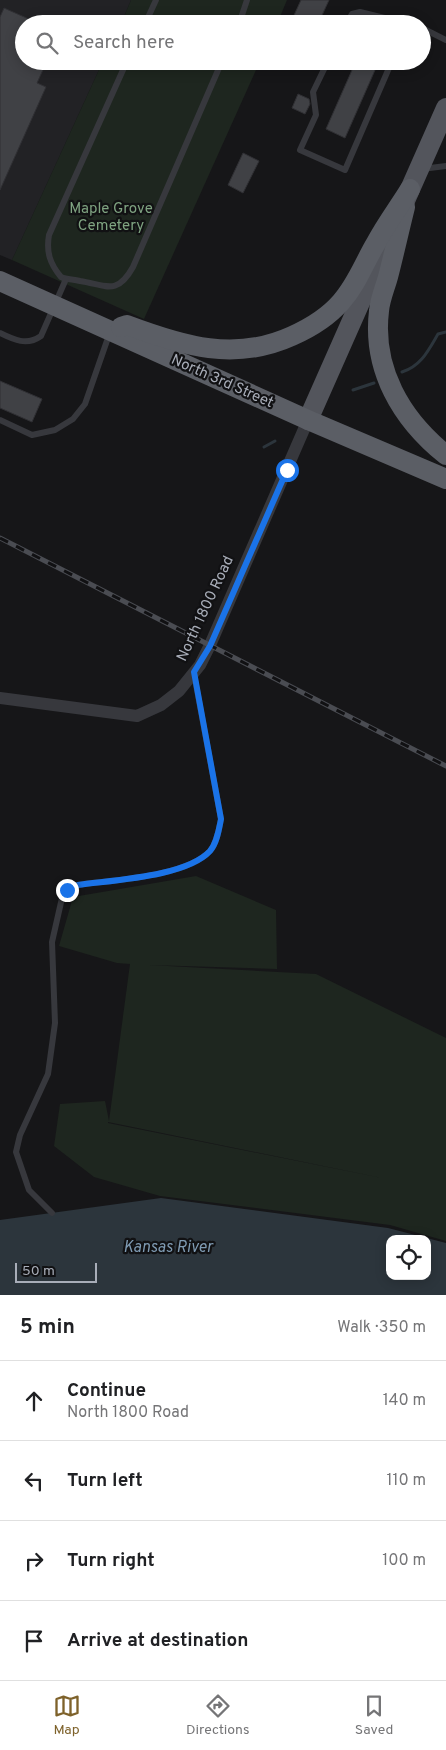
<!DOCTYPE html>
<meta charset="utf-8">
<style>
body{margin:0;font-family:Overpass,sans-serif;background:#f2f2f2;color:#202124}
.controls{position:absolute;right:15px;bottom:15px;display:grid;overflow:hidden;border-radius:10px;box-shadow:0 2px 12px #0003}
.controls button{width:45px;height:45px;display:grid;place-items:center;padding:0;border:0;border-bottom:1px solid #e0e0e0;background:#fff;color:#202124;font:25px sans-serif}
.scale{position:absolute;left:15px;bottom:12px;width:82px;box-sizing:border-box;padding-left:5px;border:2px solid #a8adb8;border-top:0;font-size:14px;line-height:18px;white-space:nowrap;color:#a8adb8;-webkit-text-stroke:4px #111113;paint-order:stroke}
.stop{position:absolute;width:15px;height:15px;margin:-11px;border:4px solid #1a73e8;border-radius:50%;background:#fff}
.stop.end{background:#1a73e8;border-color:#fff;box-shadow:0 1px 5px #0008}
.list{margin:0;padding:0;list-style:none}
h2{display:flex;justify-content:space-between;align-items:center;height:65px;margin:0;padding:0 20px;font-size:21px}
h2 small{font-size:16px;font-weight:400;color:#757577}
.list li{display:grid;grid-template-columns:32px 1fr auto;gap:15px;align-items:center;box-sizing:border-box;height:80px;padding:0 20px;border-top:1px solid #e0e0e0}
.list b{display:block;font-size:19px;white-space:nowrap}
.list p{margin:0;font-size:16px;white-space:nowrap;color:#757577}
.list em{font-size:16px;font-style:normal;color:#757577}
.icon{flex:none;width:28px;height:28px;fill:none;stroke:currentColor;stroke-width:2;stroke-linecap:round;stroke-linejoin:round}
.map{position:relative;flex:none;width:446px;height:1295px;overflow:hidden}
.search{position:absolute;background:#fff;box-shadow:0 2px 12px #0003;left:15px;right:15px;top:15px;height:55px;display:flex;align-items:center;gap:12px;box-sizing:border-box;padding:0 18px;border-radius:28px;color:#757577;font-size:19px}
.sheet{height:385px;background:#fff}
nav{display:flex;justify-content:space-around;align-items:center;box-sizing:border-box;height:70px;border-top:1px solid #e0e0e0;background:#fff;font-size:14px;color:#757577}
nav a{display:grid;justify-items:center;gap:2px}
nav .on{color:#7e622b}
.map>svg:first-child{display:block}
.built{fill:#222225}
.green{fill:#1e261f;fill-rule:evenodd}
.water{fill:#2c353c;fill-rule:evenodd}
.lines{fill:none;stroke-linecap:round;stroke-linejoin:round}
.stream{stroke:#2c353c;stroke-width:3}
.building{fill:#404145;stroke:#303034}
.service{stroke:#37383d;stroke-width:6}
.minor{stroke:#37383d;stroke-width:12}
.primary{stroke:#53555c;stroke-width:20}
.trunk{stroke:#5b5e65;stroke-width:20}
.rail-casing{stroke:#4a4c52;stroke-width:5}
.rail{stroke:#111113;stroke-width:3;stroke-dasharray:9;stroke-linecap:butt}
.route{stroke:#1a73e8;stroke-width:6}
.labels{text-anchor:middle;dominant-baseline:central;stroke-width:4.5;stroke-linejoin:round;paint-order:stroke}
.park-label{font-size:15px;fill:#7fa381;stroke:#111113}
.street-label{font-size:15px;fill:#a8adb8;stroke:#111113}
.water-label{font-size:16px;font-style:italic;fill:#7f9bb3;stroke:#111113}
</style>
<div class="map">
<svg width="446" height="1295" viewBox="0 0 446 1295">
<rect width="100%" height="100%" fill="#161618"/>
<path class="built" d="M0,0H131L121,24H24V61H103L12,260L0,255Z"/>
<g class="green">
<path d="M131,0H287L277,24H121Z"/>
<path d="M103,61H260L144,319L12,260Z"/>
<path d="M196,876L276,910L277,969L149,965L316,974L446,1038V1241L390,1225L160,1196L94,1177L54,1146L60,1104L105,1101L109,1121L130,964L117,963L59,946L73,897ZM108,1122L387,1179L108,1123Z"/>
</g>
<path class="water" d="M161,1198L388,1228L446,1243V1295H0V1220ZM390,1239H427V1276H390Z"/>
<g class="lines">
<g class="stream">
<path d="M402,372C421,366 428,351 438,334L446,332"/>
<path d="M353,390L374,383"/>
<path d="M264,447L275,441"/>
</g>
</g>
<g class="building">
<path d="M301,0H329L318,24H290Z"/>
<path d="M4,8L40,24H24V61H47L37,83L46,87L0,190V17Z"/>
<path d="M356,61H379L345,138L326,129Z"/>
<path d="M298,94L309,99L310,104L305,114L292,108Z"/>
<path d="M243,153L259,161L243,193L228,185Z"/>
<path d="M0,381L42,399L32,422L0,408Z"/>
</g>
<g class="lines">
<g class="service">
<path d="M145,24L156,0"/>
<path d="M239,24L247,0"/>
<path d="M346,24L352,14L360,12L409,24"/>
<path d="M422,28L446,40"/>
<path d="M127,61L49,235C46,252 50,264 61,277C67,280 73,279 80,281C106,285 117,296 133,267L222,61"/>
<path d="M328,61L313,92L316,115L300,150L345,170L392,61"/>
<path d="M422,169L446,166"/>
<path d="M0,333C14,340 27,346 41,336L66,279"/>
<path d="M0,420L32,435L55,430L73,419L85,404L110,332"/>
<path d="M52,1213L29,1190L16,1152L20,1135L48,1074L55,1023L52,942L62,898L67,890L77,885C112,880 186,877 210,851C217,843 219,829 221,819L194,674"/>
</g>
<path class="minor" d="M0,698L137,716L161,705L179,691L200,665L210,645L308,420"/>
<path class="primary" d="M308,420L446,108"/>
<g class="trunk">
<path d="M405,207C399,231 394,254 388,277C385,288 380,299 379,311C372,369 401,419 446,455"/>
<path d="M0,281L308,420L446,479"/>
<path d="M121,327L127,325C183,346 235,362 292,336C310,328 328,317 341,302C357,284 364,263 376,243C386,224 399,207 410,189"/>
</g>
<g class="rail-casing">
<path id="rail" d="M0,538L446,766"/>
</g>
<use href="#rail" class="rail"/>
</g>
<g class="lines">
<path class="route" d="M67,890L78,885C112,880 186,877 210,851C217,843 219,829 221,819L194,672L210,646L287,470"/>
</g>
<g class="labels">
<g class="park-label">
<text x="111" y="209">Maple Grove<tspan x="111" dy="17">Cemetery</tspan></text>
</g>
<g class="street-label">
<text transform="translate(222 382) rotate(24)">North 3rd Street</text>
<text transform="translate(206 609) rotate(-65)">North 1800 Road</text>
</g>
<g class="water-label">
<text x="168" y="1248">Kansas River</text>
</g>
</g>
</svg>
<div class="controls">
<button><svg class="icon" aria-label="locate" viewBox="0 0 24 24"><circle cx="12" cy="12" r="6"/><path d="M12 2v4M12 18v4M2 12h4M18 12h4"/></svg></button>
</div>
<div class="scale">50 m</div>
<div class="stop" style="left:287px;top:470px"></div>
<div class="stop end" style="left:67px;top:890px"></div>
<div class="search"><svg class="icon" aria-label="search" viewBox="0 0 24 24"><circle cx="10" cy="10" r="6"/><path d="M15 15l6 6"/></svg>Search here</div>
</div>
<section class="sheet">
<h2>5 min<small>Walk · 350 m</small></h2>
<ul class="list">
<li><svg class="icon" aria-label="ahead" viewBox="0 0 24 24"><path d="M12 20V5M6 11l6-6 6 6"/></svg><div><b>Continue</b><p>North 1800 Road</p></div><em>140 m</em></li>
<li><svg class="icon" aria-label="left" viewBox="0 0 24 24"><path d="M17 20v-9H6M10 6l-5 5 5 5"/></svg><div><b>Turn left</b></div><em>110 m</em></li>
<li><svg class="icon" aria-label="right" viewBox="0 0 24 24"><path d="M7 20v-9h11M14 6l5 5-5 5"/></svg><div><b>Turn right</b></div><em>100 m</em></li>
<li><svg class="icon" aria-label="arrive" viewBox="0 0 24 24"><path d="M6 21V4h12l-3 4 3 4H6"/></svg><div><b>Arrive at destination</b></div></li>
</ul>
</section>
<nav>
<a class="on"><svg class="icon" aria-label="map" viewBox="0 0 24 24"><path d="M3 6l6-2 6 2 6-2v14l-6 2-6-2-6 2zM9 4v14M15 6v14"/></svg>Map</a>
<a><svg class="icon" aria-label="directions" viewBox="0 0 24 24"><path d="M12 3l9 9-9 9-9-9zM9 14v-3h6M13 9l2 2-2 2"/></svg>Directions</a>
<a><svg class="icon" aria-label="saved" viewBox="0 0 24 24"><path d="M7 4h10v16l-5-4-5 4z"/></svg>Saved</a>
</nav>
